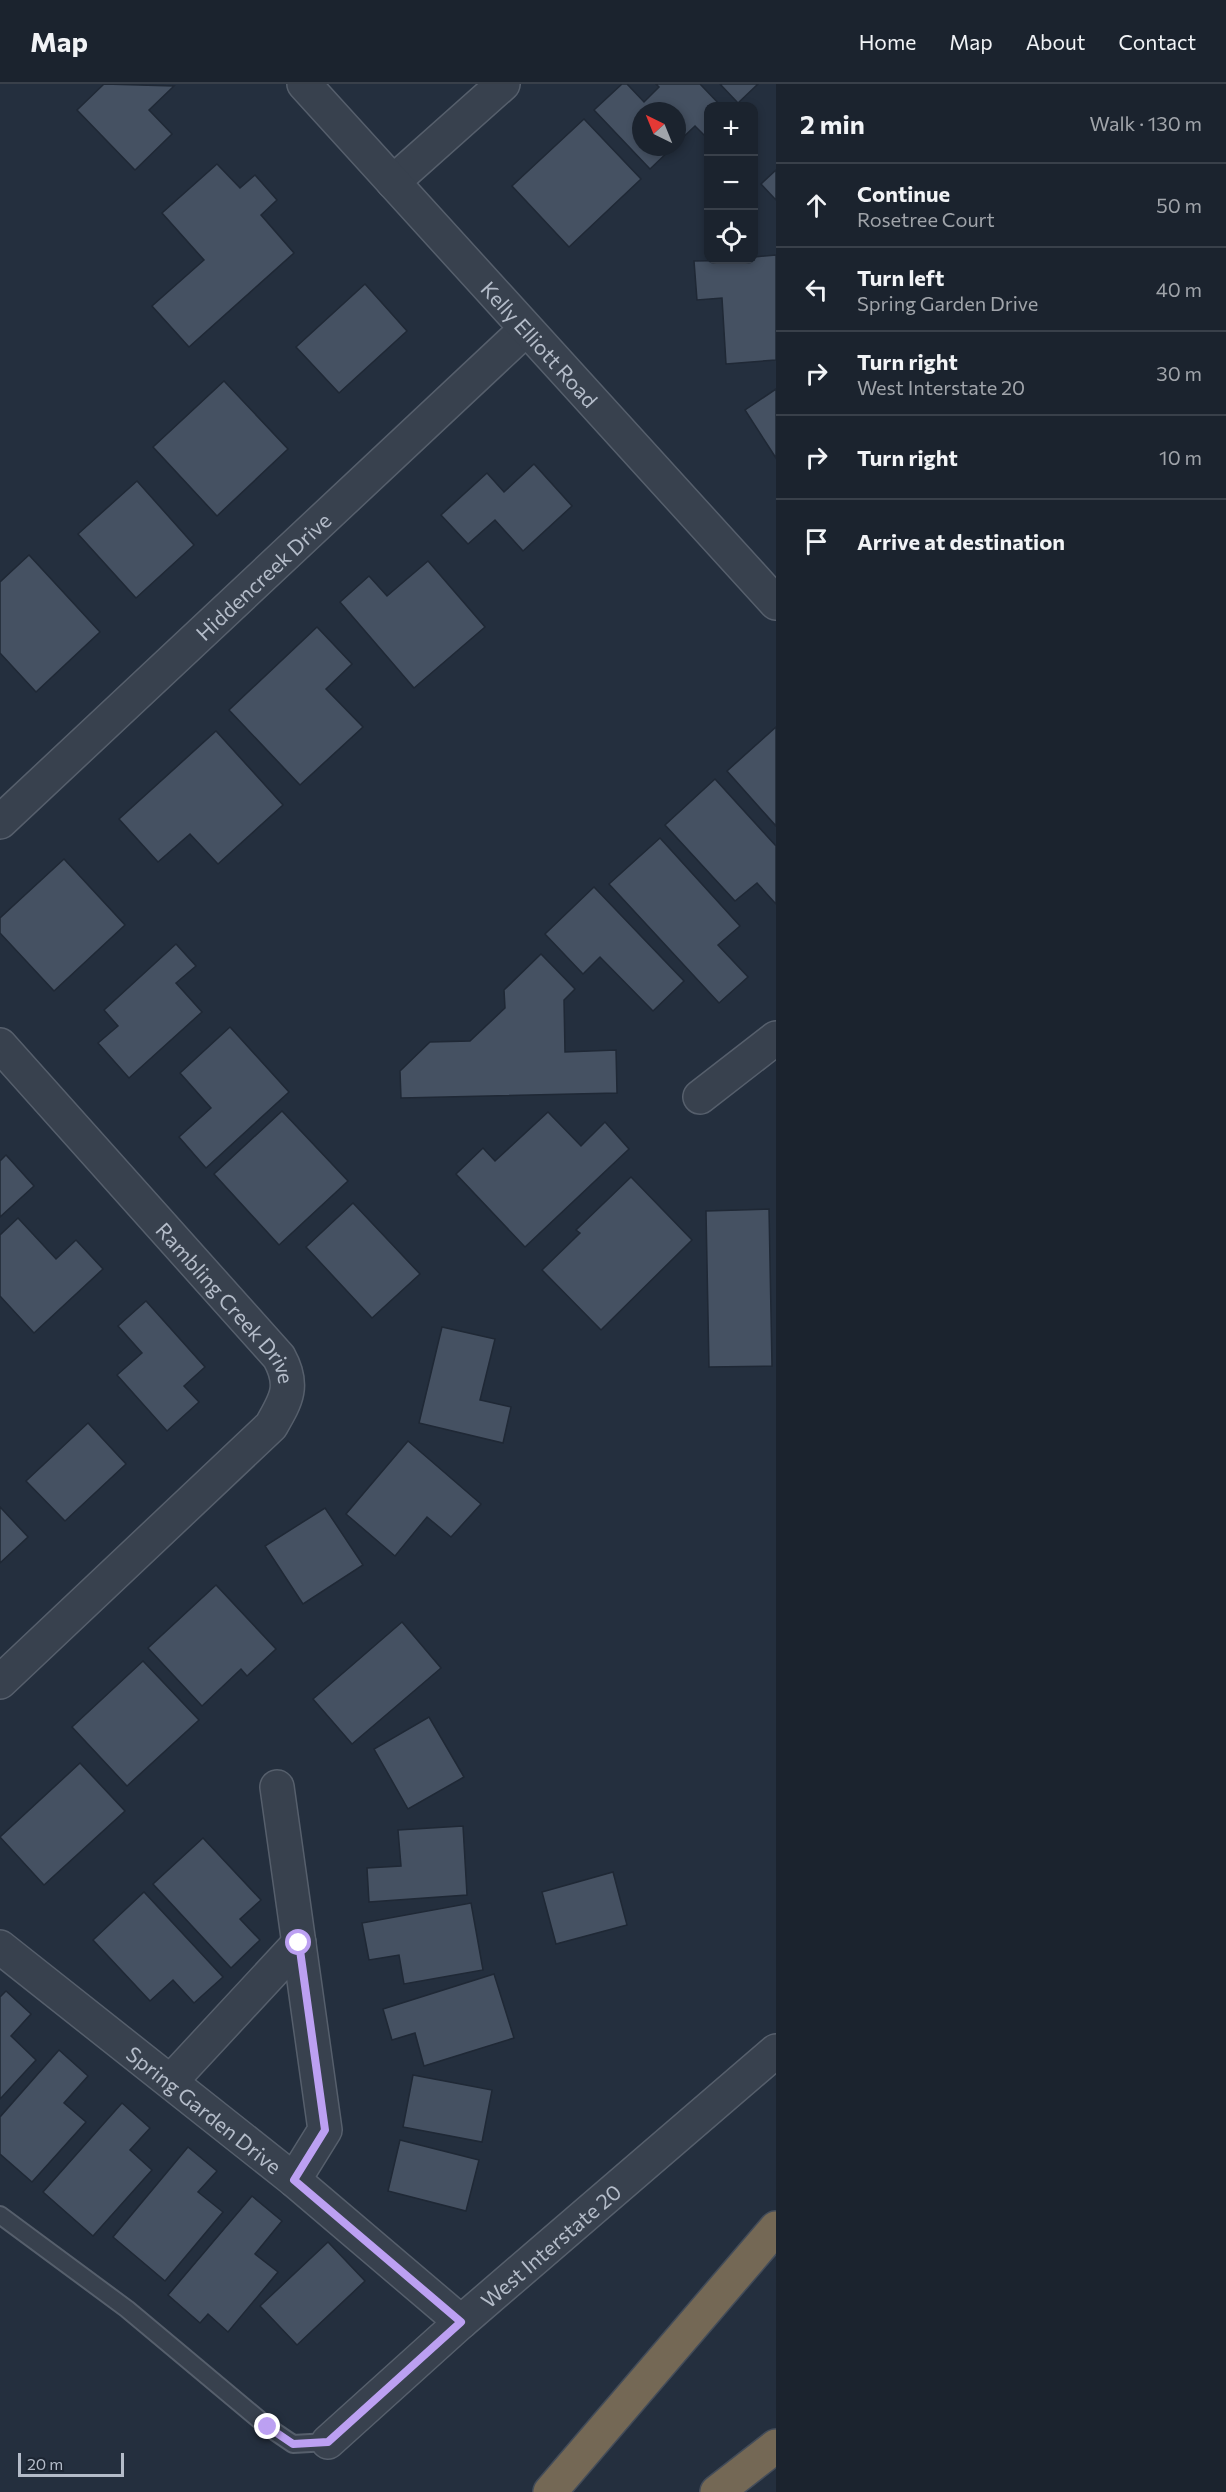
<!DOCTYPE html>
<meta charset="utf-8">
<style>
body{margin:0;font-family:Commissioner,sans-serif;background:#282f3a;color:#f1f3f6}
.controls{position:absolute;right:18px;top:18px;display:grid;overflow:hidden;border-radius:12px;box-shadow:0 3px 9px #0003}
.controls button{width:54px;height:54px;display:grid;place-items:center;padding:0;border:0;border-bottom:2px solid #39404a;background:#1b232e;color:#f1f3f6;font:30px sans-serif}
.compass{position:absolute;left:632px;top:18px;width:54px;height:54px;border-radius:50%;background:#1b232e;box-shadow:0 3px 9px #0003;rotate:317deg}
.scale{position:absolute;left:18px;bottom:15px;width:106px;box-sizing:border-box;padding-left:6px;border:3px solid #b4bcc9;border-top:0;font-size:16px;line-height:21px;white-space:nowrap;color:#b4bcc9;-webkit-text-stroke:4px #1d2633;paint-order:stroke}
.stop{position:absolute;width:18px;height:18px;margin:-14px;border:4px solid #bca0f2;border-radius:50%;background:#fff}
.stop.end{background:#bca0f2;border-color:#fff;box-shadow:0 2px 6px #0008}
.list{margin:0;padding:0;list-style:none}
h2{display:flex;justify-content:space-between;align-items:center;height:78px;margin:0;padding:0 24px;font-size:26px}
h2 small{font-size:20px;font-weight:400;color:#a0a4aa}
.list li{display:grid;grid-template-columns:39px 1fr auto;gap:18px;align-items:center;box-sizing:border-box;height:84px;padding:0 24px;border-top:2px solid #39404a}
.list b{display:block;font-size:22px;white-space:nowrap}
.list p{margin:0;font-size:20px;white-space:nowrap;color:#a0a4aa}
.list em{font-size:20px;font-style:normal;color:#a0a4aa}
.icon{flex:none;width:33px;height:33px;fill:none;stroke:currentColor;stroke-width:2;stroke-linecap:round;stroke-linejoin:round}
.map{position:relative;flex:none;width:776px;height:2408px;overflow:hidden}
header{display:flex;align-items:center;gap:36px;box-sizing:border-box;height:84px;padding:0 30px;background:#1b232e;border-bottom:2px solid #39404a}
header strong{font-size:28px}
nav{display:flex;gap:33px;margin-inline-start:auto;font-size:21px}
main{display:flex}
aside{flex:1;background:#1b232e}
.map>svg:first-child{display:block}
.building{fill:#455162;stroke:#1f2835;stroke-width:1.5}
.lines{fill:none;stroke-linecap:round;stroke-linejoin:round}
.service-casing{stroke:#565f6c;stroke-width:20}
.minor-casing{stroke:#565f6c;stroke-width:36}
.tertiary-casing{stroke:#565f6c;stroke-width:36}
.motorway-casing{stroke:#434c59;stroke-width:36}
.service{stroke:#38414e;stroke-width:16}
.minor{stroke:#38414e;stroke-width:33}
.tertiary{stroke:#38414e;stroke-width:33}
.motorway{stroke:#746855;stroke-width:33}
.route{stroke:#bca0f2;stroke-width:8}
.labels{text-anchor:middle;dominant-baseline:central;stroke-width:4.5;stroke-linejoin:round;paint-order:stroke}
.street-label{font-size:21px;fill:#b4bcc9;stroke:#1d2633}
</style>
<header>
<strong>Map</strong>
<nav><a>Home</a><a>Map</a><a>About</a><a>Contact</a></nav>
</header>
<main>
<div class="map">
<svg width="776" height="2408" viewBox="0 0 776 2408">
<rect width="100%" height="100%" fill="#242f3e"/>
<g class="building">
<path d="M104,0L174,2L149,26L172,50L135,86L77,26Z"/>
<path d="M622,0H627L644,18L659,3L656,0H700L721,22H708V55L695,42L677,59V27H641V63H673L650,85L594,26Z"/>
<path d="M720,0H758L738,19Z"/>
<path d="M584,35L641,95L569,163L512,102Z"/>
<path d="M217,80L240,104L255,91L277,116L261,131L294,169L189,263L152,222L204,176L162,129Z"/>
<path d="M776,86V116L761,100Z"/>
<path d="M776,171V276L726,280L722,214L697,216L694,177L754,176V173Z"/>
<path d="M365,200L407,247L339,309L296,263Z"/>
<path d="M224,297L288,365L217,432L153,363Z"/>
<path d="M776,305V374L745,326Z"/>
<path d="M534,380L572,422L523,467L495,436L468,460L441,431L487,389L504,408Z"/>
<path d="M137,397L194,461L136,514L78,450Z"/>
<path d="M29,471L100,548L36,608L0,569V498Z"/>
<path d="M428,477L485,543L414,604L340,518L369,492L387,512Z"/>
<path d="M317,543L352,580L326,605L363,643L300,701L229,626Z"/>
<path d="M776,643V742L727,687Z"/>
<path d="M216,647L283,721L218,780L190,750L158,778L119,735Z"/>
<path d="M715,695L776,762V820L757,799L735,817L665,741Z"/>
<path d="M660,754L740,842L718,861L748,893L719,919L609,800Z"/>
<path d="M64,775L125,841L54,907L0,849V834Z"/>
<path d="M594,803L684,897L653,927L600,873L583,890L545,850Z"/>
<path d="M176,860L196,882L176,899L202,928L129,994L98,959L118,942L104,926Z"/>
<path d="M541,870L575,905L564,916L565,968L616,966L617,1009L401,1014L400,987L430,958L470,957L505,924L504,906Z"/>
<path d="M230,943L289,1008L206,1084L179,1053L211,1024L180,989Z"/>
<path d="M282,1027L348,1097L279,1161L214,1090Z"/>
<path d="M548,1028L581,1062L605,1038L629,1065L525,1163L456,1090L483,1064L495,1077Z"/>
<path d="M6,1071L34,1102L0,1133V1077Z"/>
<path d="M631,1093L692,1156L601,1246L542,1186L580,1149L576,1146Z"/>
<path d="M353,1119L420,1190L372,1234L306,1163Z"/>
<path d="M769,1125L772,1282L709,1283L706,1127Z"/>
<path d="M18,1134L56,1175L76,1156L103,1185L34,1249L0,1212V1151Z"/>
<path d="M146,1217L205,1283L184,1302L199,1318L167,1347L117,1291L142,1269L118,1242Z"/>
<path d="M442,1243L495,1255L480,1316L511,1323L503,1359L419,1339Z"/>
<path d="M88,1339L126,1380L65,1437L26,1397Z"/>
<path d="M408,1357L481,1420L451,1453L427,1433L395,1472L346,1430Z"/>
<path d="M0,1423L28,1453L0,1479Z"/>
<path d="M325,1424L363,1481L303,1520L265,1462Z"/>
<path d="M216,1501L276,1565L247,1592L241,1585L202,1622L148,1564Z"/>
<path d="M402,1538L441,1584L352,1660L313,1615Z"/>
<path d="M143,1577L199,1636L127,1702L72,1643Z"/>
<path d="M429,1633L464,1693L408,1725L374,1665Z"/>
<path d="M80,1679L125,1727L44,1801L0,1753Z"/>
<path d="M463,1742L467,1811L369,1818L367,1784L401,1782L398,1746Z"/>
<path d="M203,1754L261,1816L240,1835L260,1856L231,1884L153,1800Z"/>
<path d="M613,1788L627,1841L556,1860L542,1808Z"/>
<path d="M144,1808L223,1893L194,1919L173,1896L150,1917L93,1856Z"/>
<path d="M471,1819L483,1886L404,1900L399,1871L369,1876L362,1839Z"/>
<path d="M494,1890L514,1954L424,1982L415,1949L392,1956L383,1925Z"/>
<path d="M6,1907L31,1930L11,1952L36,1976L0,2015V1913Z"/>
<path d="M59,1966L88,1992L64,2019L86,2038L32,2098L0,2070V2033Z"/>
<path d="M413,1991L492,2006L482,2058L403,2043Z"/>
<path d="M122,2019L150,2044L130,2066L152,2086L93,2152L43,2108Z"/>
<path d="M400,2056L479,2076L466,2127L388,2107Z"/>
<path d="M188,2063L217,2087L198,2108L223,2128L165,2197L113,2153Z"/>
<path d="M252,2112L282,2137L255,2170L278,2188L228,2248L208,2230L200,2239L168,2211Z"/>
<path d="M328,2158L365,2197L297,2261L260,2222Z"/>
</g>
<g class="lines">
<g class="service-casing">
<path id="service" d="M0,2131L127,2225L268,2343L293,2360L328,2358"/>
</g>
<g class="minor-casing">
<g id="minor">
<path d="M393,98L503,0"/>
<path id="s1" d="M0,738L526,245"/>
<path id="s2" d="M0,961L279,1273C295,1302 286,1316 271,1342L0,1598"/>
<path d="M700,1013L776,954"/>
<path d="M277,1703L325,2046L294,2096"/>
<path id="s3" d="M0,1863L294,2096L461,2238"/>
<path d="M171,1997L299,1859"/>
<path id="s4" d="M328,2358L461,2238L776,1967"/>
</g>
</g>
<g class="tertiary-casing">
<g id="tertiary">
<path id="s5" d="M304,0L776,519"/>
</g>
</g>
<g class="motorway-casing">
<g id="motorway">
<path d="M550,2408L776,2144"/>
<path d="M717,2408L776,2362"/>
</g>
</g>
<use href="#service" class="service"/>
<use href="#minor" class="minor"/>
<use href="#tertiary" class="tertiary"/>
<use href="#motorway" class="motorway"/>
</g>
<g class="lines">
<path class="route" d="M268,2343L293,2360L328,2358L461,2238L294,2096L325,2046L299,1859"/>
</g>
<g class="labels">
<g class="street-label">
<text stroke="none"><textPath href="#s5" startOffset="351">Kelly Elliott Road</textPath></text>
<text stroke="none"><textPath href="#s1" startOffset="360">Hiddencreek Drive</textPath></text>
<text stroke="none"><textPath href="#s2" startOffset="344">Rambling Creek Drive</textPath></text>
<text stroke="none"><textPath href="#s3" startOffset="261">Spring Garden Drive</textPath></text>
<text stroke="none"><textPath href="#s4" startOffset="297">West Interstate 20</textPath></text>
</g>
</g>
</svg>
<div class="controls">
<button>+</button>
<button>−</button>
<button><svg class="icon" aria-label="locate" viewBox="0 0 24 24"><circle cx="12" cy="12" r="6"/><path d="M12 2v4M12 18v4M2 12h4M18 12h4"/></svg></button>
</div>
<svg class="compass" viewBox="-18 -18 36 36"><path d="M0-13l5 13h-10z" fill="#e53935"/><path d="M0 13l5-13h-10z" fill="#a0a4aa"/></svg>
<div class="scale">20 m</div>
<div class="stop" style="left:299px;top:1859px"></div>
<div class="stop end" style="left:268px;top:2343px"></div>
</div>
<aside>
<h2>2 min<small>Walk · 130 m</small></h2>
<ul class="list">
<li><svg class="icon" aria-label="ahead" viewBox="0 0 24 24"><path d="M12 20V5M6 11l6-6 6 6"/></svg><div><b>Continue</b><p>Rosetree Court</p></div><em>50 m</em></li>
<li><svg class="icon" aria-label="left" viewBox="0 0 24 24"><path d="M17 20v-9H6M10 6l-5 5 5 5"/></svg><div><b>Turn left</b><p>Spring Garden Drive</p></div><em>40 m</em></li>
<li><svg class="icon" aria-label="right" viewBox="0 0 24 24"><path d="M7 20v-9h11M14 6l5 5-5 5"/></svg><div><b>Turn right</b><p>West Interstate 20</p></div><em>30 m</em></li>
<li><svg class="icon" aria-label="right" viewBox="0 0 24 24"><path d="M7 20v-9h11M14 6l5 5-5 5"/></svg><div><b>Turn right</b></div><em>10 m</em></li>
<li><svg class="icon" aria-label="arrive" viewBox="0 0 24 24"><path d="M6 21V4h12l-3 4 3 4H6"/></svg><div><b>Arrive at destination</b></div></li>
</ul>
</aside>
</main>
